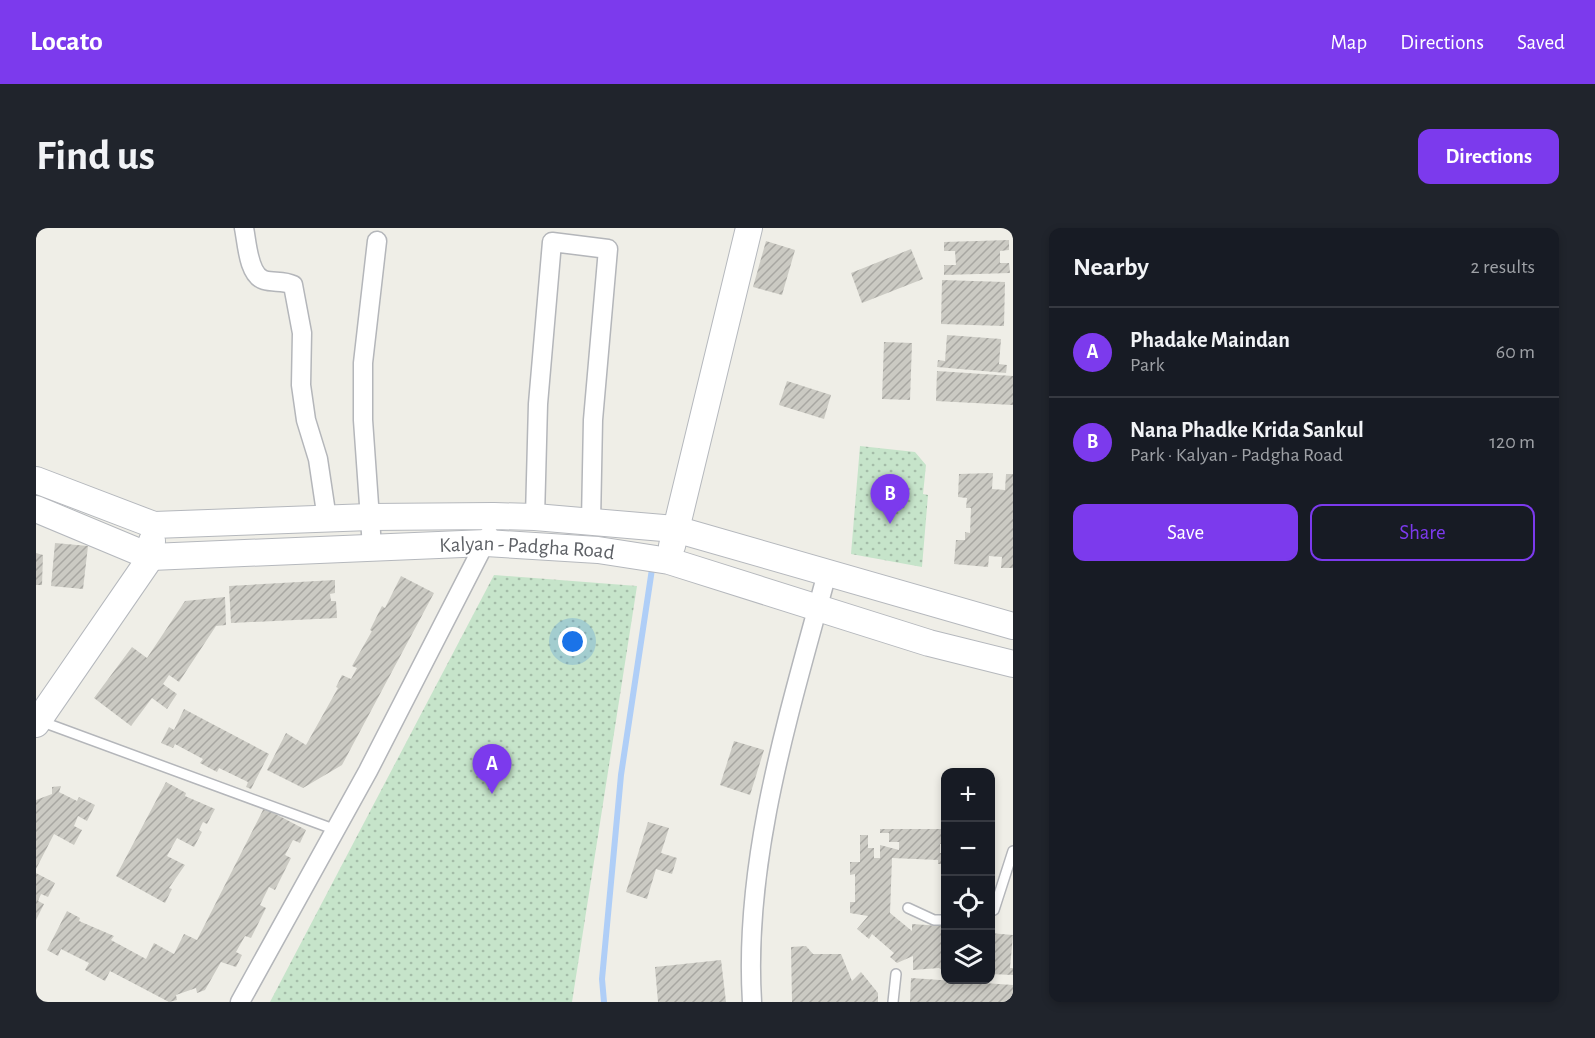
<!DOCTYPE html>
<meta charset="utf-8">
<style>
body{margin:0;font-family:"Alegreya Sans",sans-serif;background:#20242c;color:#f1f3f6}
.controls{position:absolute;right:18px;bottom:18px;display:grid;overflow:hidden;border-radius:12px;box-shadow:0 3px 9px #0003}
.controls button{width:54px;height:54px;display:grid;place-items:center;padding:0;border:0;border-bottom:2px solid #363941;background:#171b24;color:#f1f3f6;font:30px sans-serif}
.you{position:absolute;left:537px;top:414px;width:21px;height:21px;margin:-15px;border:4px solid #fff;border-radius:50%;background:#1a73e8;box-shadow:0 0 0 9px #1a73e833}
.badge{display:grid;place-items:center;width:39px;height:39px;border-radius:50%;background:#7c3aed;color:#fff;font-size:20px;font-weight:700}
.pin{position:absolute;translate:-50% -50px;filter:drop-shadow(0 2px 3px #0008)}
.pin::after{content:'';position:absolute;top:32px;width:21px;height:18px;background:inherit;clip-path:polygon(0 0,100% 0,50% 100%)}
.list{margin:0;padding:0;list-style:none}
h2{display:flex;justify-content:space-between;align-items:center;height:78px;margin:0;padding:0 24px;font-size:26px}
h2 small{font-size:20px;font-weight:400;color:#9ea1a6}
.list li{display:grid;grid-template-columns:39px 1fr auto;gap:18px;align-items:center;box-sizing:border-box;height:90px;padding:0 24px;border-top:2px solid #363941}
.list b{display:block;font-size:22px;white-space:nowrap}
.list p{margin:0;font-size:20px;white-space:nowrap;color:#9ea1a6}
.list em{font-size:20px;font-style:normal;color:#9ea1a6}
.actions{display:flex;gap:12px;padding:18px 24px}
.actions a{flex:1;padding:14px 0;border:2px solid #7c3aed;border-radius:12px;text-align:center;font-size:21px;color:#7c3aed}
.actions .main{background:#7c3aed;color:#fff}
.icon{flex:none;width:33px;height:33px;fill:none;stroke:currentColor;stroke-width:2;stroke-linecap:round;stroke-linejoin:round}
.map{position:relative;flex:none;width:977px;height:774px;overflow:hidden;border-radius:12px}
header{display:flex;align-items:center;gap:36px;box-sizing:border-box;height:84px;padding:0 30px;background:#7c3aed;color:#fff}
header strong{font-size:28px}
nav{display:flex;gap:33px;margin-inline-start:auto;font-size:21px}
.intro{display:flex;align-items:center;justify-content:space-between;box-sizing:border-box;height:144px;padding:0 36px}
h1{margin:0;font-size:42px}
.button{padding:15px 27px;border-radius:12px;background:#7c3aed;color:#fff;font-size:21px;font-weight:700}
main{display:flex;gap:36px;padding:0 36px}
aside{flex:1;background:#171b24;border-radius:12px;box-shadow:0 3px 9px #0003}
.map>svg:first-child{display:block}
.park{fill:url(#park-dots)}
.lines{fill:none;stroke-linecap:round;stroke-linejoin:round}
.stream{stroke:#afcef7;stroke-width:6}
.building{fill:url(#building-hatch)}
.lane-casing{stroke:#b4b6ba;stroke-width:12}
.street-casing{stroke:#b4b6ba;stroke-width:21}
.secondary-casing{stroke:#b5b8bd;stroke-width:28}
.lane{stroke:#fff;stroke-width:9}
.street{stroke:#fff;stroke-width:18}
.secondary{stroke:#fff;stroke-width:26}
.labels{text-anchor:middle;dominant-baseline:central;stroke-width:6;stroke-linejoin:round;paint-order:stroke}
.street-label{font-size:21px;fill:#5e6166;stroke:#fff}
</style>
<header>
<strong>Locato</strong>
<nav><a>Map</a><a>Directions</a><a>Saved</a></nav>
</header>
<div class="intro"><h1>Find us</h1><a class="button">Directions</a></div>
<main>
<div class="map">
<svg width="977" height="774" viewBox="0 0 977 774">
<defs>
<pattern id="park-dots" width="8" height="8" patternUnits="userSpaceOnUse" patternTransform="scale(1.5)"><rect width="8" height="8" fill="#c6e4ca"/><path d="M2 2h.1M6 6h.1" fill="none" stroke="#a4bca8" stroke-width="1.8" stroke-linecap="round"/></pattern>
<pattern id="building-hatch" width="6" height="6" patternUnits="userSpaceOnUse" patternTransform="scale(1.5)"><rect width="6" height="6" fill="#cbcac3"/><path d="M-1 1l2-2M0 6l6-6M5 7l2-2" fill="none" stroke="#a8a7a2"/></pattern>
</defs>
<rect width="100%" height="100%" fill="#efeee7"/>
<g class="park">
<path d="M824,218L879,224L890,237L887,266L892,267L886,339L815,326Z"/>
<path d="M458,347L601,358L536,774H234Z"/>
</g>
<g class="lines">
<path class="stream" d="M568,774L566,751L585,547L616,341"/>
</g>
<g class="building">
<path d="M973,12V22L964,23V35H973L974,45L908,47V37H920L919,23H908V14Z"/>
<path d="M730,13L759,22L746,67L717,59Z"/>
<path d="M875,21L887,51L826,75L815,45Z"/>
<path d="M906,52L969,54L968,98L905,96Z"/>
<path d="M911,107L965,111L963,136L971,137L970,145L901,139L902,132L909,133Z"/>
<path d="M848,114L876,115L874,172L846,171Z"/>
<path d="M901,143L977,148V177L900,173Z"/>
<path d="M751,153L795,167L788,191L743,177Z"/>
<path d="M957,245L956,261L969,262L970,246H977V340H965L966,329L953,328L952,339L918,336L920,312H929V304L934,305L935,280H930L931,270L922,269L923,246Z"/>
<path d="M19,315L52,318L47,361L15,358Z"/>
<path d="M0,325L7,327L6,357H0Z"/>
<path d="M365,348L398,365L306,537L267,560L231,542L250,505L270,517L302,460L300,459L306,447L315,451L321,440L316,438L336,403L334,402L346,378L349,380Z"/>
<path d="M299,352V365L294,366L295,373H300L301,390L195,395L193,358Z"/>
<path d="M189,369L190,397L180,398L143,454L133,447L127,456L141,466L131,481L116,470L95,498L58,470L96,419L111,430L149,373Z"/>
<path d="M148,481L233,526L215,561L210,559L212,554L183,540L181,544L164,535L167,531L139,516L137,520L125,515L133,499L138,502Z"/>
<path d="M698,513L728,522L714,567L684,557Z"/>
<path d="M130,554L150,565L149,568L179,581L171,596L167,594L163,602L166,604L158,619L141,610L131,628L149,637L133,660L136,661L129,675L80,648Z"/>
<path d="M25,558L23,564L41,573L43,569L59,577L51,593L42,588L38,598L46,602L38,617L18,606L0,641V572L16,566V559Z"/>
<path d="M228,580L270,602L264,615L257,612L249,627L255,630L239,662L233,659L224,677L230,680L215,710L209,708L200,724L206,727L200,739L185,734L169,762L161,765L160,760L140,767L141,772L133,774L74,743L69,753L49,742L53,735L25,721L22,728L11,722L31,683L44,690L43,693L78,708L75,712L110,731L118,715L138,726L148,706L161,712Z"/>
<path d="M612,594L633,600L625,625L641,630L636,646L620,641L611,671L590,664Z"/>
<path d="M844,601H909V616H904V625H909V636H902V632L856,630L854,685L876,703V696L905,698V704H909V744L903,740L877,742V728L861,735L854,729L858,725L836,706L833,711L821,701L832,688L814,685V674H819V646L814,647V634H824V607H832V620H838V630H844V617L863,622V614H853V605H844Z"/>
<path d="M0,645L19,655L12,669L5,666L2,673L8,676L0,692Z"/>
<path d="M954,705L977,707L974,740H977V747L954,746Z"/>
<path d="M770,718L777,726H805L816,753L825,744L842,765V774H756L755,719Z"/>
<path d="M685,732L690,774H622L619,739Z"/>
<path d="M875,750L977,757V774H874Z"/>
</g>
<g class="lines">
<g class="lane-casing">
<g id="lane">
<path d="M4,493L300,602"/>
<path d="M872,680L898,692H909"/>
<path d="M954,684L958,682L977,623"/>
<path d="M857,774L860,746"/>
</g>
</g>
<g class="street-casing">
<g id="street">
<path d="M208,0C211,14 212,47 228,52C238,55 247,52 257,57L266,105L265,157L270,192L282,231L291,291"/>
<path d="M499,289L502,176L516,14L572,21L557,192L555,294"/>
<path d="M336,319L327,192V135L341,13"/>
<path d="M204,774L332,543L453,307"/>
<path d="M716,774C707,630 754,483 791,345"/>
</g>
</g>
<g class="secondary-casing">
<g id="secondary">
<path d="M0,252L118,297L334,289L458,288L499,289L639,301L977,398"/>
<path id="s1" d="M0,281L115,329L450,315L562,322L633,333L893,415L977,436"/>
<path d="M636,318L713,0"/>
<path d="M0,496L115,329L116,313"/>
</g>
</g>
<use href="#lane" class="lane"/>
<use href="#street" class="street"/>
<use href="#secondary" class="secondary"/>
</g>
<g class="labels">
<g class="street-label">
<text stroke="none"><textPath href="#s1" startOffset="501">Kalyan - Padgha Road</textPath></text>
</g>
</g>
</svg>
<div class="controls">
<button>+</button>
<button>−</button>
<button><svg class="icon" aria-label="locate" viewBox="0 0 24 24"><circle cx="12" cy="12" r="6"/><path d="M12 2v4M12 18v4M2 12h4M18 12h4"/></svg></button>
<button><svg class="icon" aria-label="layers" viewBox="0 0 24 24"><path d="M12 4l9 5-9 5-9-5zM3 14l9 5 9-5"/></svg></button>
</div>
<div class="you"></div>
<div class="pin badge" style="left:456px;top:566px">A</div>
<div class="pin badge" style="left:854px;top:296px">B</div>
</div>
<aside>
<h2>Nearby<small>2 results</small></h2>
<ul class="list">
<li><span class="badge">A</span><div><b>Phadake Maindan</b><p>Park</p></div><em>60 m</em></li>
<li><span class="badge">B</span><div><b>Nana Phadke Krida Sankul</b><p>Park · Kalyan - Padgha Road</p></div><em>120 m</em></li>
</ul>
<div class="actions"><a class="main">Save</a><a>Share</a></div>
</aside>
</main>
